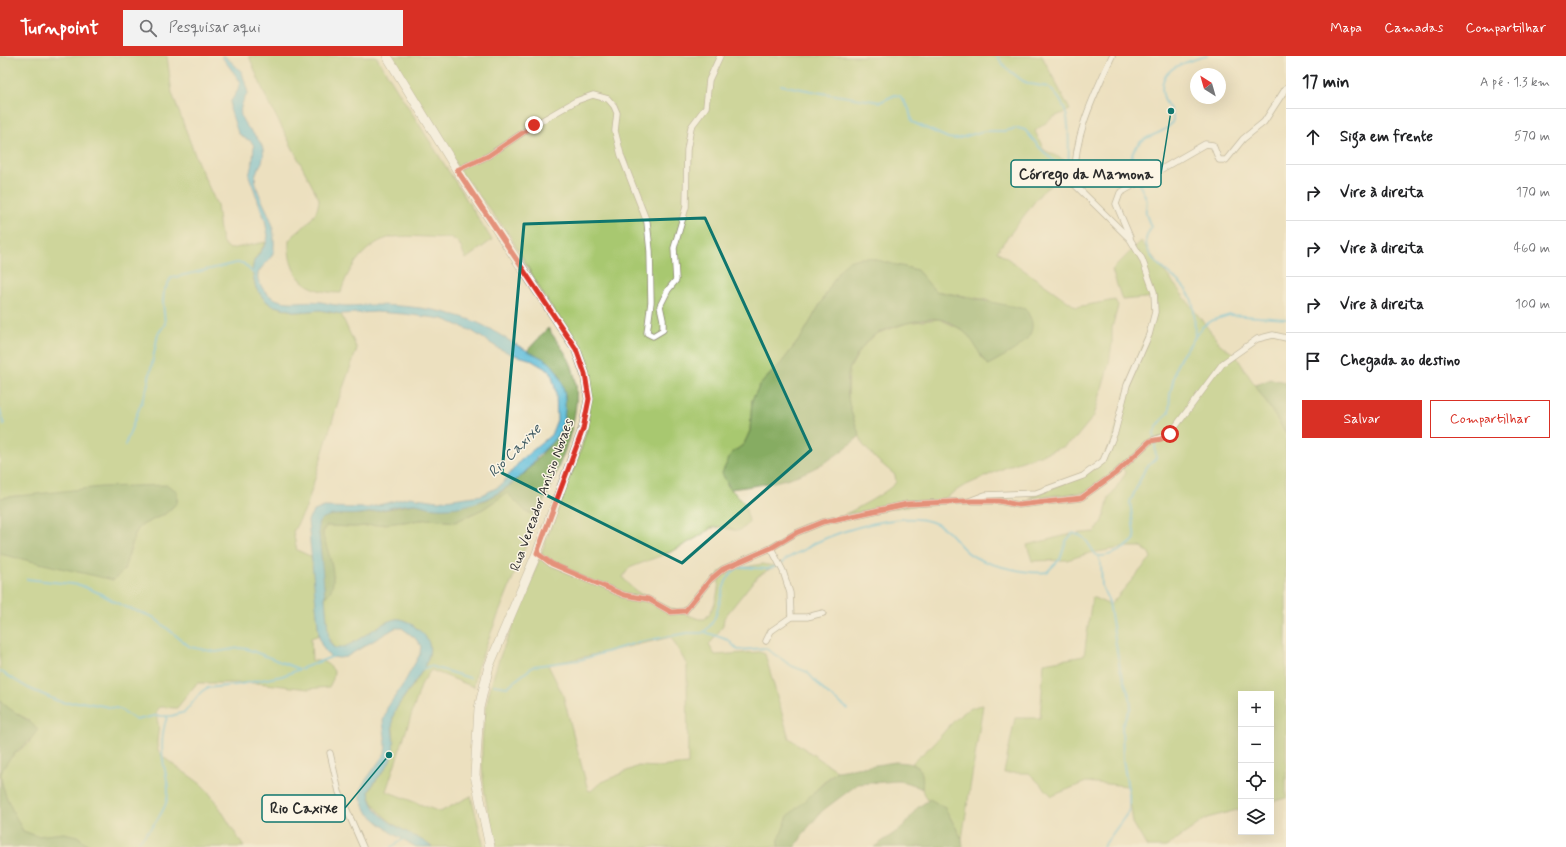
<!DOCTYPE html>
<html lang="pt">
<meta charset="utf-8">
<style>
body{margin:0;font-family:Mynerve,sans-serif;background:#f2f2f2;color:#202124}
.controls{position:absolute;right:12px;bottom:12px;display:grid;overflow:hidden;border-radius:0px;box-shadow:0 4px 16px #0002}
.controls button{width:36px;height:36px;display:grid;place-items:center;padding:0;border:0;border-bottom:1px solid #e0e0e0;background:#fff;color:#202124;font:20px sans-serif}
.compass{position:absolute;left:1190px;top:12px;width:36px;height:36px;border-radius:50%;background:#fff;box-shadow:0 4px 16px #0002;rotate:323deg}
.stop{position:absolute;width:12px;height:12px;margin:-9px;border:3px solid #d93025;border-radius:50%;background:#fff}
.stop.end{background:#d93025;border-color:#fff;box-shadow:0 1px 4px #0008}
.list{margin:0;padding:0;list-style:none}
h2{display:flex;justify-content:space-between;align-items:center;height:52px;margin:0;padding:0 16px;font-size:17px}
h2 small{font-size:13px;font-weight:400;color:#757577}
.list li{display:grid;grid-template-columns:26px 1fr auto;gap:12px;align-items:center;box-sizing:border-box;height:56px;padding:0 16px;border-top:1px solid #e0e0e0}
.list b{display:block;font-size:15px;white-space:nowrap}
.list em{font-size:13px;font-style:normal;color:#757577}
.actions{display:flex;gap:8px;padding:12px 16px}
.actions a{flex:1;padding:9px 0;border:1px solid #d93025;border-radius:0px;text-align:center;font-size:14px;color:#d93025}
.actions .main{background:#d93025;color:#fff}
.icon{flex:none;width:22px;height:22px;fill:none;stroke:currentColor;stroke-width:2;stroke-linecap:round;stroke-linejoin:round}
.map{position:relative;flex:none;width:1286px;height:791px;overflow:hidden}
header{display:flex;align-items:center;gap:24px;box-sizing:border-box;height:56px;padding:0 20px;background:#d93025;color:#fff}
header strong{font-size:19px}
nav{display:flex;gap:22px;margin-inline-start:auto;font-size:14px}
.search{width:280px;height:36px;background:#f2f2f2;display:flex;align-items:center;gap:10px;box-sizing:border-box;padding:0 14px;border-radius:0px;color:#757577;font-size:15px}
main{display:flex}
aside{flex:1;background:#fff}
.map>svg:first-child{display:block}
.green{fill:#a8c870;stroke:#6a7a4e;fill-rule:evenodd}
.forest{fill:#86ac62;stroke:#586c46}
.water{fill:#5dbddc;stroke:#447484}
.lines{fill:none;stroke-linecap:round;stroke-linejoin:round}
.stream{stroke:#5dbddc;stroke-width:2}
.minor-casing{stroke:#8c8675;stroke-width:7}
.primary-casing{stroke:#8c8675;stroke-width:10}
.minor{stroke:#fff;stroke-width:5.5}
.primary{stroke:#fff;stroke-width:9}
.route{stroke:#d93025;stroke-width:5}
.marked{fill:none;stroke:#0f766e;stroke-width:3;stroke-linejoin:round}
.labels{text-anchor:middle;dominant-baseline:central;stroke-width:3;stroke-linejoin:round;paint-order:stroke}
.street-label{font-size:14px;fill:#2b2b2b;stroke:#fcf5e5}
.water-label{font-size:15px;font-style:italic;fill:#3a5760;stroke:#fcf5e5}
.leader{fill:none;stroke:#0f766e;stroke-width:1.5}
.callout-dot{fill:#0f766e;stroke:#fcf5e5;stroke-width:1.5}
.callout{fill:#fcf5e5;stroke:#0f766e;stroke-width:1.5}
.callout-label{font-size:15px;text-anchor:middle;font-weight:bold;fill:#2b2b2b}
</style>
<header>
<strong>Turnpoint</strong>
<div class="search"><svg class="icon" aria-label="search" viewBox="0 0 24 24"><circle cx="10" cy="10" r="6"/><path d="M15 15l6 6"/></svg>Pesquisar aqui</div>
<nav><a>Mapa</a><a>Camadas</a><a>Compartilhar</a></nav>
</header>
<main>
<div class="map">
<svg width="1286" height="791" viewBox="0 0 1286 791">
<rect width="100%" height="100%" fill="#fcf5e5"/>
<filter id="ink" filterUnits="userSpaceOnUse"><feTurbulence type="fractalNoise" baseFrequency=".025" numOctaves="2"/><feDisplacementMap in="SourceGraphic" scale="8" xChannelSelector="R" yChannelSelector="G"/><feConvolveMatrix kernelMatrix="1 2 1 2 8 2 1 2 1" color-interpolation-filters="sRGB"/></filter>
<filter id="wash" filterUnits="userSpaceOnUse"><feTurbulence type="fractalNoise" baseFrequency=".012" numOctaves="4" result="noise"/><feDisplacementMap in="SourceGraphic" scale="16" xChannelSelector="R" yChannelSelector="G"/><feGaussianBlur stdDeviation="0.9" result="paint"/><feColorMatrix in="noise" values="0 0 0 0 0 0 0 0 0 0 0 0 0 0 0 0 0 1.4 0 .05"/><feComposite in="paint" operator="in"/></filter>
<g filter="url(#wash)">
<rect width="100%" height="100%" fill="#ece0bf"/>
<g class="green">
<path d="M0,0H167L172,37L198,107L217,149L220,175L223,187L230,193L266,186L254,205L252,215L256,232L263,242L271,249L296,256L320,254L341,258L357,293L339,343L306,452L293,476L297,494L310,500L312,504L319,579L311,582L312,605C322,604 327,606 334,615L333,623L329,631L308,633L258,627H197L177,652C162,652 152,645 158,667C160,676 155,684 158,694C162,704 196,722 205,732C220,749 231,772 244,791H91L77,780H37L23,775C16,762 0,733 1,718C4,704 20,694 30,686L29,664L10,654L0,645V498L19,501L131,493L135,478L140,470L165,458L177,447V435L15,440L0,442Z"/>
<path d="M249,0H376L492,184L466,203L459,187L452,182C432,182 412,179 393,181C368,184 346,214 341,237C306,237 287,220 289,184C302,171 318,163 319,143L265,39Z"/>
<path d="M387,0H1042L1070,54L1052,62L1035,75L1044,94L1074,109L1073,122L1056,125L1042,136L997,195L1076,251L1115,244L1118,250L1112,272V287L1109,308L1094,360L1075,383L1063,391L1011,409L962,431L937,447L845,458C855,454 891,434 896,426L895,419L877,404L863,389L848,347L849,314L862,291L876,278L907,267L939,263L961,273L973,284L983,304L988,309L1004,300L988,244L935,235L917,214L900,210L839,215L802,280L782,306L760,329L752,344L750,375L744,388L731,398L727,429L744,447L749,465L745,471L738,475L721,471L711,472L700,480L673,495L629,512L623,521C634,542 678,555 699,563H705C717,550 719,533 719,516L762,508L775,510L758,520L751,528L724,562L723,570L709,589L715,599L759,596L765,598L789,682L837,715C824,723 791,760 784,773C780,779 779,784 778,791H497C479,731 476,679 494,619C502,590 517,563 528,534C545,487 562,439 581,393L588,369L589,329L583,296L544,240L510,180L460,115ZM671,581L687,609L688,708L658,711L638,710L600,727L591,735L588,734L563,639L548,609Z"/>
<path d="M1141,185L1220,288L1236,300L1286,377V742L1271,746V638H1241V753L1207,762L1166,791H1147L1133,767L1128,730L1086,726L1052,740L1029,717H1004L1015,662H1040L1044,607L1084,600L1092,541L1110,549L1151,502L1149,497L1141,491H1128L1090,497L1067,504L1032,505L1027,489L1071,478L1095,476L1103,465L1109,442L1126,417L1122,412L1088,436L1029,442L1088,417L1097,409L1112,388L1127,334L1153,262L1156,241L1122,244L1112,214Z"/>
<path d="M507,437L526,456L538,459L477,612L474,631L431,614L422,627L386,735L440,756L471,740L484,791C474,791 439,791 432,791C413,783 371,757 369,736C373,726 381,720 386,711C389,705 392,697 393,691C396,678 389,667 395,655C404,639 435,606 429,588C427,581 420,574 414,570C410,567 405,564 400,563C383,560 346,600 333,591L328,579L325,541H326C327,528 332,512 329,500C327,489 319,480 326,470L355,471L431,463L455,466L483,453Z"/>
<path d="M983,649L962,783L945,752L927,744C925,740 922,736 922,732C921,718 925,716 912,707C920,699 929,693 936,685C949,671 962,651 983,649Z"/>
</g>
<g class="forest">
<path d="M860,202H869L917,214L935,235L1026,253C1029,259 1033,265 1032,271C1031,289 1001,301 988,309C977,298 975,282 960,273C955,269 945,263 938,263C925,261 888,271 876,278C867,283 852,304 849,314C844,338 851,358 860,380C816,419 787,426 730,433L722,417L731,398L744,388L750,375L752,344L760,329L782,306L802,280L839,215L848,205Z"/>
<path d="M548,272C556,285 569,299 573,314C587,358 555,418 538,459L526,456L507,437L483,453L455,466L431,463L355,471L326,470L323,474V480C328,495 342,530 325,541L317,470C319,464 323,461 328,459L362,458L415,448L445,452L485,444L500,437L525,417L553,385L560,374L564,359L565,340L559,318L551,308L527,295Z"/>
<path d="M1271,323L1286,326V377L1255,329Z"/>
<path d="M167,429L177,435V447L165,458L140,470L135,478L124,514L113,524L0,498V442L101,431Z"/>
<path d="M0,645C12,656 27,662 38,673C30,686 25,688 15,697C10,702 3,711 1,718C0,733 16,761 23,775L37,780L64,777L77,780L91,791H0Z"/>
<path d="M895,706C917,707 925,709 922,733L909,727L898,725L858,728L822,755L807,773L795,791H778L779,783L788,760L837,715Z"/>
<path d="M930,743L945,752L962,783L963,791H874L903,771L917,752Z"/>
</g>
<path class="water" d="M221,0H225L242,16L248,37C222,72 273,76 262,106C260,110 258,113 256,117C252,132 270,156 273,171C274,178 275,191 273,197C267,212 248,214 264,234C280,253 300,243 321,246C327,247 332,249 338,249C348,251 359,249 369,249C403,249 436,252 468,263C489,270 506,284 526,294C533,298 542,301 549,306C567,322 569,354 560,375C554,386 545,392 537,401C533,406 530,411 526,415C502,439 471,454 436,452C429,452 422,449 415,448C396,448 377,457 359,458C345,460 327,455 318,467L328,575L329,585L333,591C346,600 383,560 400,563C406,564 412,568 416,572C422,576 427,581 429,588C434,608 404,637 395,655C388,669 397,685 392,700C388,714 374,722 369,736C372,766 412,775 432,791H416L390,776L367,756L361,743V735L363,728L385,697L386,689L383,665L387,652L404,627L420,598L421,590L415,582L402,572H395L346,601L339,602L332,601L327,598L321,588L319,580L308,465L310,460L314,455L324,451L367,452L410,441L438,445L482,439L500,430L521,404L551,379L557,364L556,336L551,316L529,303L511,298L498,292L472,275L443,263L404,258L376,256L341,258L320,254L297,256L271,249L263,242L256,232L252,215L254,205L266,188L268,180L265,164L249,120L253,103L254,90L251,85L244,82L238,77L230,53L231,45L238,34L240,25Z"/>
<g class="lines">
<g class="stream">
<path d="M997,0L1006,12L1023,25L1030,28L1048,31C1078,54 1065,88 1070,119"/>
<path d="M781,29L822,37L880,46L895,39L900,40L909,53L912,66L948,82L956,83L984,75H1004L1018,72L1025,74L1041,93L1071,121"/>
<path d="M1081,122L1108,117L1135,121"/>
<path d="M1195,281C1194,267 1196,250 1189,238C1179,219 1145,208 1146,183C1147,178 1150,175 1151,171C1149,166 1147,162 1146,157C1145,152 1148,146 1146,142C1136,120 1117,94 1151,80C1158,77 1170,73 1173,64C1174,57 1168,51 1165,45C1152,13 1184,6 1207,0"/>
<path d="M0,354L4,369"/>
<path d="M125,389L147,332L158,278L165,268L163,245L164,235L171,222L236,207H243L253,217"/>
<path d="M1098,500L1101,509L1102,530L1109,546L1120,613L1130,641L1131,651L1122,670L1123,704L1129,739V755L1103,791"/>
<path d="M782,507C787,501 795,498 802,495C807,493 810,489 815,487C842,474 903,455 932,466C948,471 954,484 966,495C980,508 1028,519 1047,516L1060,503L1066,485L1073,477C1087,480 1088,489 1096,499C1108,503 1127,492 1135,483L1130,446L1145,413L1156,402L1154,377L1158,369L1169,356L1170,339L1176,311L1181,301L1202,271L1213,264L1230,259L1286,263"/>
<path d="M27,523L80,529L99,537L123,550L153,561L190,591L216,596L239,592L247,593L299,613"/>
<path d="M705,576L728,584L738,594L765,592L792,610L807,616L825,636L848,653"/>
<path d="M422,613L430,610L470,622"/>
<path d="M0,615L28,632L58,645L66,647L82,646L109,651L120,653L136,664L154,660H171L185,656L201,636L207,632L236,629L282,620L334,600"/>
<path d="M494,629L507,631L534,610L580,604L639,586L687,577H702C726,563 715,519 741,511L767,513L778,510"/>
<path d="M139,785C150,774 161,761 166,747C171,733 165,717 163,704C161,688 162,675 167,661"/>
<path d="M391,791L405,782"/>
</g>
</g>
</g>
<g filter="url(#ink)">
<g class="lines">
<g class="minor-casing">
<g id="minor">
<path d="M457,114L488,100L534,69L576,45L593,39L608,43L614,50L617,57L615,75L621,99L647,166L650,195L651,246L647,277L653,280L663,274V264L660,250L668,234L676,224L674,192L686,151L687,94L691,71L706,51L709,24L720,0"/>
<path d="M1130,181L1116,148L1120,137L1205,88L1213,89L1219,104H1226L1243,83L1264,66L1286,32"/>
<path d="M973,445H999L1019,449L1081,442L1116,417L1150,385L1170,378L1223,307L1257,283L1273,279L1286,282"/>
<path d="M537,497L552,509L624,539L648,543L671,556L685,555L709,525L723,513L771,492L796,477L823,466L907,448L969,445L985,439L1036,437L1083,420L1103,405L1115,376L1127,329L1149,279L1155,256L1154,236L1142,203L1130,183L1075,129C1072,83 1093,41 1112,0"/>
<path d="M791,561H807L823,557"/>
<path d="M766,585L771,575L791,561L790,537L783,515L771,492"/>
<path d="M330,697L339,736L363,791"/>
</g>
</g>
<g class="primary-casing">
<path id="primary" d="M387,0L457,114L576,293L585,318L589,343L583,373L537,497L489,610L479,652L475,719L490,791"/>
</g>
<use href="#minor" class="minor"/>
<use href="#primary" class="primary"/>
</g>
</g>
<g class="lines" filter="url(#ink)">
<path class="route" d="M534,69L488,100L457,114L576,293L585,318L589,343L583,373L537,497L552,508L624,539L648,543L671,556L685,555L710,524L723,513L771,492L796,477L823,466L907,448L969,445H999L1019,449L1081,442L1116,417L1150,385L1161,383L1170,378"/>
</g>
<path d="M0 0H1286V791H0ZM705,162L811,394L682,507L502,417L524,168Z" fill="#ece0bf" fill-opacity=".55" fill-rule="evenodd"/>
<path class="marked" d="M705,162L811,394L682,507L502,417L524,168Z"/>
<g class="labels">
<g class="street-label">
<text transform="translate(542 439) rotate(-70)">Rua Vereador Anísio Novaes</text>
</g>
<g class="water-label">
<text transform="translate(515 395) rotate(-45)">Rio Caxixe</text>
</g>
</g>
<path class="leader" d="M1171 55L1161 118M389 699L345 752"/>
<g class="callout-dot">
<circle cx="1171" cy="55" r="4"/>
<circle cx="389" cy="699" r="4"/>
</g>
<g class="callout">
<rect x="1011" y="104" width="150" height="27" rx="4"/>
<rect x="262" y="739" width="83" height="27" rx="4"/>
</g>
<g class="callout-label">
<text x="1086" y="123">Córrego da Mamona</text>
<text x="304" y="757">Rio Caxixe</text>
</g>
</svg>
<div class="controls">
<button>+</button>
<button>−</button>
<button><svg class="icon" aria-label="locate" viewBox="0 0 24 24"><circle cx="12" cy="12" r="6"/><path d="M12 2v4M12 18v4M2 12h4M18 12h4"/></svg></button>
<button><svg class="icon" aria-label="layers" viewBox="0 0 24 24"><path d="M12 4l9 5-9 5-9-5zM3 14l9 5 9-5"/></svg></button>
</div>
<svg class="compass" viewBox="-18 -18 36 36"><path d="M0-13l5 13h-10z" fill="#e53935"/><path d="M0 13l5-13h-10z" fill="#757577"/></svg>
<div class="stop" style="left:1170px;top:378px"></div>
<div class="stop end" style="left:534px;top:69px"></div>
</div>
<aside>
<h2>17 min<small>A pé · 1.3 km</small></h2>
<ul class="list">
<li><svg class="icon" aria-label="ahead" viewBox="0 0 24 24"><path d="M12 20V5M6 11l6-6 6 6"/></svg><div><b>Siga em frente</b></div><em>570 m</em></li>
<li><svg class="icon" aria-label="right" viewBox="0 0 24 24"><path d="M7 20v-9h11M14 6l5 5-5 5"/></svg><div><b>Vire à direita</b></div><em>170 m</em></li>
<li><svg class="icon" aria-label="right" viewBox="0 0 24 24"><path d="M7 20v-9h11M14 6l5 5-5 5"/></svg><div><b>Vire à direita</b></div><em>460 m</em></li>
<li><svg class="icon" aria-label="right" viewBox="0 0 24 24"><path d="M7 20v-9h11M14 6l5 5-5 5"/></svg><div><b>Vire à direita</b></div><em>100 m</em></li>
<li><svg class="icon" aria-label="arrive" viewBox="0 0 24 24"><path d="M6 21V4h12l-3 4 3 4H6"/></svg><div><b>Chegada ao destino</b></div></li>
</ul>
<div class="actions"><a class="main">Salvar</a><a>Compartilhar</a></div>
</aside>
</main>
